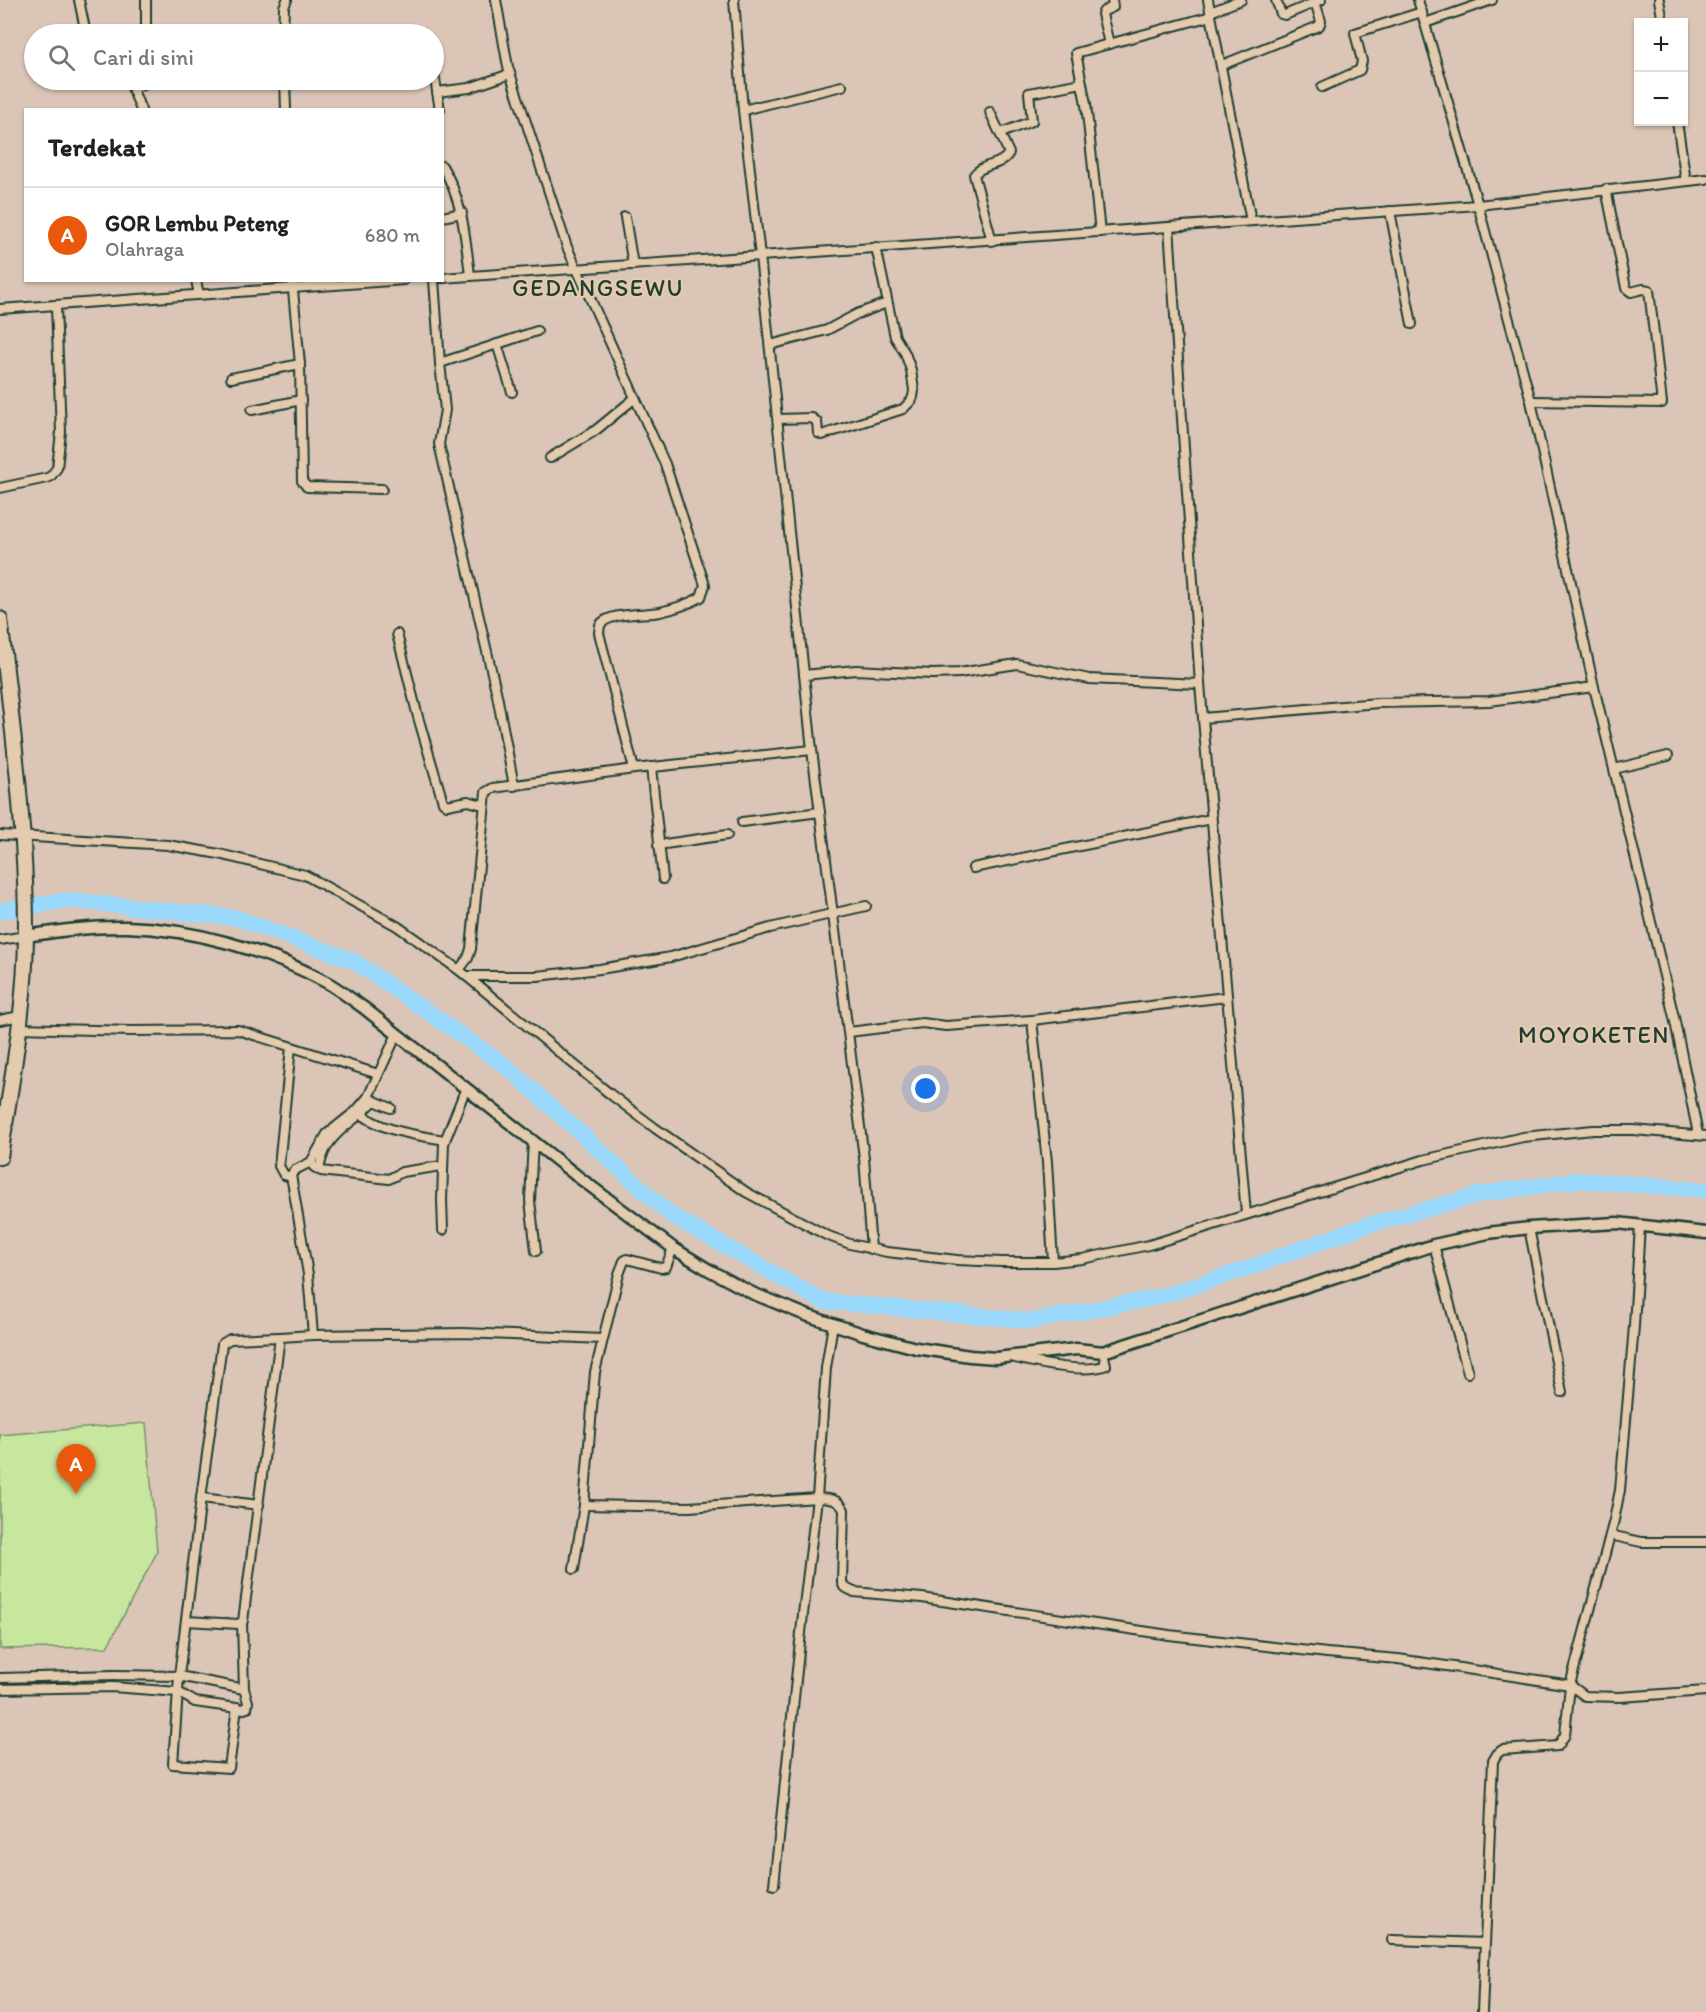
<!DOCTYPE html>
<html lang="id">
<meta charset="utf-8">
<style>
body{margin:0;font-family:Itim,sans-serif;background:#f6f6f6;color:#222}
.controls{position:absolute;right:18px;top:18px;display:grid;overflow:hidden;border-radius:0px;box-shadow:0 2px 4px #0004}
.controls button{width:54px;height:54px;display:grid;place-items:center;padding:0;border:0;border-bottom:2px solid #e0e0e0;background:#fff;color:#222;font:30px sans-serif}
.you{position:absolute;left:926px;top:1089px;width:21px;height:21px;margin:-15px;border:4px solid #fff;border-radius:50%;background:#1a73e8;box-shadow:0 0 0 9px #1a73e833}
.badge{display:grid;place-items:center;width:39px;height:39px;border-radius:50%;background:#ea580c;color:#fff;font-size:20px;font-weight:700}
.pin{position:absolute;translate:-50% -50px;filter:drop-shadow(0 2px 3px #0008)}
.pin::after{content:'';position:absolute;top:32px;width:21px;height:18px;background:inherit;clip-path:polygon(0 0,100% 0,50% 100%)}
.list{margin:0;padding:0;list-style:none}
h2{display:flex;justify-content:space-between;align-items:center;height:78px;margin:0;padding:0 24px;font-size:26px}
h2 small{font-size:20px;font-weight:400;color:#767676}
.list li{display:grid;grid-template-columns:39px 1fr auto;gap:18px;align-items:center;box-sizing:border-box;height:96px;padding:0 24px;border-top:2px solid #e0e0e0}
.list b{display:block;font-size:22px;white-space:nowrap}
.list p{margin:0;font-size:20px;white-space:nowrap;color:#767676}
.list em{font-size:20px;font-style:normal;color:#767676}
.icon{flex:none;width:33px;height:33px;fill:none;stroke:currentColor;stroke-width:2;stroke-linecap:round;stroke-linejoin:round}
.map{position:relative;flex:none;width:1706px;height:2012px;overflow:hidden}
.search{position:absolute;background:#fff;box-shadow:0 2px 4px #0004;left:24px;top:24px;width:420px;height:66px;display:flex;align-items:center;gap:15px;box-sizing:border-box;padding:0 21px;border-radius:33px;color:#767676;font-size:22px}
.panel{position:absolute;background:#fff;box-shadow:0 2px 4px #0004;left:24px;top:108px;width:420px;height:174px;border-radius:0px}
.map>svg:first-child{display:block}
.green{fill:#c8e79e;stroke:#749269;stroke-width:1.5}
.lines{fill:none;stroke-linecap:round;stroke-linejoin:round}
.river{stroke:#9bdafc;stroke-width:16}
.street-casing{stroke:#1f3d34;stroke-width:12}
.secondary-casing{stroke:#1f3d34;stroke-width:15}
.highway-casing{stroke:#1f3d34;stroke-width:18}
.street{stroke:#e5cbad;stroke-width:8}
.secondary{stroke:#e5cbad;stroke-width:10}
.highway{stroke:#e5cbad;stroke-width:14}
.labels{text-anchor:middle;dominant-baseline:central;stroke-width:4.5;stroke-linejoin:round;paint-order:stroke}
.quarter-label{font-size:24px;letter-spacing:1.5px;fill:#1f3d34;stroke:#e5cbad}
</style>
<div class="map">
<svg width="1706" height="2012" viewBox="0 0 1706 2012">
<rect width="100%" height="100%" fill="#dac5b7"/>
<filter id="ink" filterUnits="userSpaceOnUse"><feTurbulence type="fractalNoise" baseFrequency=".0167" numOctaves="2"/><feDisplacementMap in="SourceGraphic" scale="12" xChannelSelector="R" yChannelSelector="G"/><feConvolveMatrix kernelMatrix="1 2 1 2 8 2 1 2 1" color-interpolation-filters="sRGB"/></filter>
<g filter="url(#ink)">
<path class="green" d="M146,1423L157,1552L107,1647L0,1649V1435Z"/>
<g class="lines">
<path class="river" d="M0,911L67,900L237,918L354,961L506,1066L672,1216L822,1301L1033,1321L1159,1297L1240,1271L1367,1225L1483,1194L1577,1180L1706,1190"/>
<g class="street-casing">
<g id="street">
<path d="M79,0L86,34"/>
<path d="M496,0L508,67L567,247L665,464L705,585L701,597C689,604 673,609 660,612C644,615 609,612 600,625L599,633L634,769L812,750"/>
<path d="M1208,0L1251,221"/>
<path d="M1276,0L1281,14L1285,15L1321,0"/>
<path d="M1418,0L1478,205L1531,401L1594,687L1674,1017L1698,1134"/>
<path d="M1659,0L1663,22"/>
<path d="M1210,12L1241,0"/>
<path d="M1425,23L1492,0"/>
<path d="M140,34L146,27V0"/>
<path d="M283,34L284,7L287,0"/>
<path d="M1109,44L1102,14L1104,11L1113,7L1112,0"/>
<path d="M1222,65L1319,26L1321,21L1315,2"/>
<path d="M434,73L440,110"/>
<path d="M129,80L141,110"/>
<path d="M285,80L286,110"/>
<path d="M1322,87L1360,70L1362,61L1355,33L1422,12"/>
<path d="M133,88L153,80"/>
<path d="M437,92L469,88L510,74"/>
<path d="M743,110L842,86"/>
<path d="M990,112L1009,153C1001,167 982,163 974,175L992,241"/>
<path d="M1677,122L1686,181"/>
<path d="M1001,133L1032,121L1029,93L1082,83"/>
<path d="M442,166C463,200 465,236 470,275"/>
<path d="M1390,211L1412,324"/>
<path d="M442,217L462,213"/>
<path d="M625,217L633,265"/>
<path d="M1169,227L1200,684L1246,1214"/>
<path d="M1100,232L1086,104L1076,53L1211,16"/>
<path d="M442,278L760,256L743,110L734,0"/>
<path d="M196,280L199,295"/>
<path d="M292,280L300,364L302,481L307,487L382,489"/>
<path d="M434,280L440,363L445,410L439,444L497,695L514,786"/>
<path d="M0,309L404,280"/>
<path d="M497,344L512,392"/>
<path d="M770,345L827,330L857,314L887,303"/>
<path d="M440,363L537,331"/>
<path d="M231,378L300,364"/>
<path d="M1531,401L1662,403L1649,290L1643,289L1631,292L1626,288L1606,189"/>
<path d="M252,410L301,400"/>
<path d="M778,419L812,418L817,422L818,433L822,435L903,409L911,401L913,397L914,390L911,370L905,353L895,337L876,247"/>
<path d="M550,458L596,430L635,398"/>
<path d="M0,488L47,478L51,476L57,468L61,432L56,307"/>
<path d="M397,634L418,717L443,802L447,805L468,801L483,805"/>
<path d="M804,675L856,670L933,674L959,673L1017,664L1089,679L1200,684"/>
<path d="M1203,718L1378,703L1489,701L1594,687"/>
<path d="M651,767L663,879"/>
<path d="M1614,769L1668,756"/>
<path d="M742,822L820,812"/>
<path d="M0,835L168,845L219,854L305,875L397,926L459,970L610,1094L655,1128L746,1192L826,1235L850,1244L887,1252L957,1260L1002,1262H1053L1082,1259L1149,1245L1423,1160L1523,1137L1593,1130H1633L1706,1136"/>
<path d="M658,845L727,835"/>
<path d="M973,868L1211,819"/>
<path d="M0,940L26,936"/>
<path d="M459,970L468,958L471,949L486,792L493,788L634,769"/>
<path d="M468,976H537L600,969L671,957L770,928L866,906"/>
<path d="M0,1020L20,1016"/>
<path d="M1032,1020L1047,1162L1053,1262"/>
<path d="M18,1028L132,1031L238,1030L378,1074"/>
<path d="M849,1032L922,1023L946,1026L1032,1020L1226,997"/>
<path d="M370,1099L391,1108"/>
<path d="M357,1110C378,1131 416,1135 445,1140"/>
<path d="M533,1140L530,1201L536,1251"/>
<path d="M311,1162L314,1167L321,1171L389,1179L402,1172L442,1166"/>
<path d="M319,1170C325,1132 350,1127 374,1101"/>
<path d="M291,1177L284,1175L279,1166L291,1047"/>
<path d="M1529,1228L1562,1392"/>
<path d="M443,1230L442,1200L444,1143L466,1088"/>
<path d="M1434,1245L1468,1373"/>
<path d="M871,1249L864,1158L812,750L760,256L1478,205L1706,179"/>
<path d="M313,1335L464,1333L602,1339"/>
<path d="M1015,1358C1036,1363 1086,1374 1106,1365L1103,1352"/>
<path d="M201,1498L259,1505"/>
<path d="M584,1505L689,1507L817,1498C829,1499 838,1498 844,1510L842,1582L844,1587L854,1592L922,1598L1169,1635L1327,1653L1398,1659L1460,1668L1570,1685L1585,1696L1620,1697L1706,1691"/>
<path d="M1610,1535L1641,1542H1706"/>
<path d="M574,1569L584,1505L595,1372L619,1274L624,1261L627,1259L661,1268L666,1267L673,1248"/>
<path d="M186,1621L239,1624L243,1621L280,1337L313,1335L308,1274L291,1175L295,1170L311,1162L327,1134L357,1110L368,1097L397,1034"/>
<path d="M0,1678L114,1675L179,1676L244,1689"/>
<path d="M0,1689L113,1687L178,1692L195,1702L244,1709L247,1708L248,1702L244,1689L242,1623"/>
<path d="M237,1707L229,1768L173,1764L179,1676L201,1498L222,1344L230,1339L280,1337"/>
<path d="M774,1885L803,1614L817,1498L826,1368L833,1324"/>
<path d="M1392,1940L1485,1943"/>
<path d="M1482,2012L1493,1761L1497,1754L1502,1750L1558,1746L1565,1735L1570,1685L1614,1520L1620,1490L1634,1326L1640,1225"/>
</g>
</g>
<g class="secondary-casing">
<path id="secondary" d="M26,936C59,931 93,926 127,927C194,929 267,950 326,982C339,989 351,999 364,1008L577,1176L673,1248L709,1270L752,1293L806,1315L863,1334L916,1348L970,1356L996,1358L1077,1349L1103,1352L1434,1245L1488,1233L1529,1228L1617,1223L1706,1233"/>
</g>
<g class="highway-casing">
<path id="highway" d="M0,619C12,723 26,827 26,931C26,1007 11,1083 0,1157"/>
</g>
<use href="#street" class="street"/>
<use href="#secondary" class="secondary"/>
<use href="#highway" class="highway"/>
</g>
</g>
<g class="labels">
<g class="quarter-label">
<text x="598" y="287">GEDANGSEWU</text>
<text x="1594" y="1034">MOYOKETEN</text>
</g>
</g>
</svg>
<div class="controls">
<button>+</button>
<button>−</button>
</div>
<div class="you"></div>
<div class="pin badge" style="left:76px;top:1494px">A</div>
<div class="search"><svg class="icon" aria-label="search" viewBox="0 0 24 24"><circle cx="10" cy="10" r="6"/><path d="M15 15l6 6"/></svg>Cari di sini</div>
<section class="panel">
<h2>Terdekat<small></small></h2>
<ul class="list">
<li><span class="badge">A</span><div><b>GOR Lembu Peteng</b><p>Olahraga</p></div><em>680 m</em></li>
</ul>
</section>
</div>
